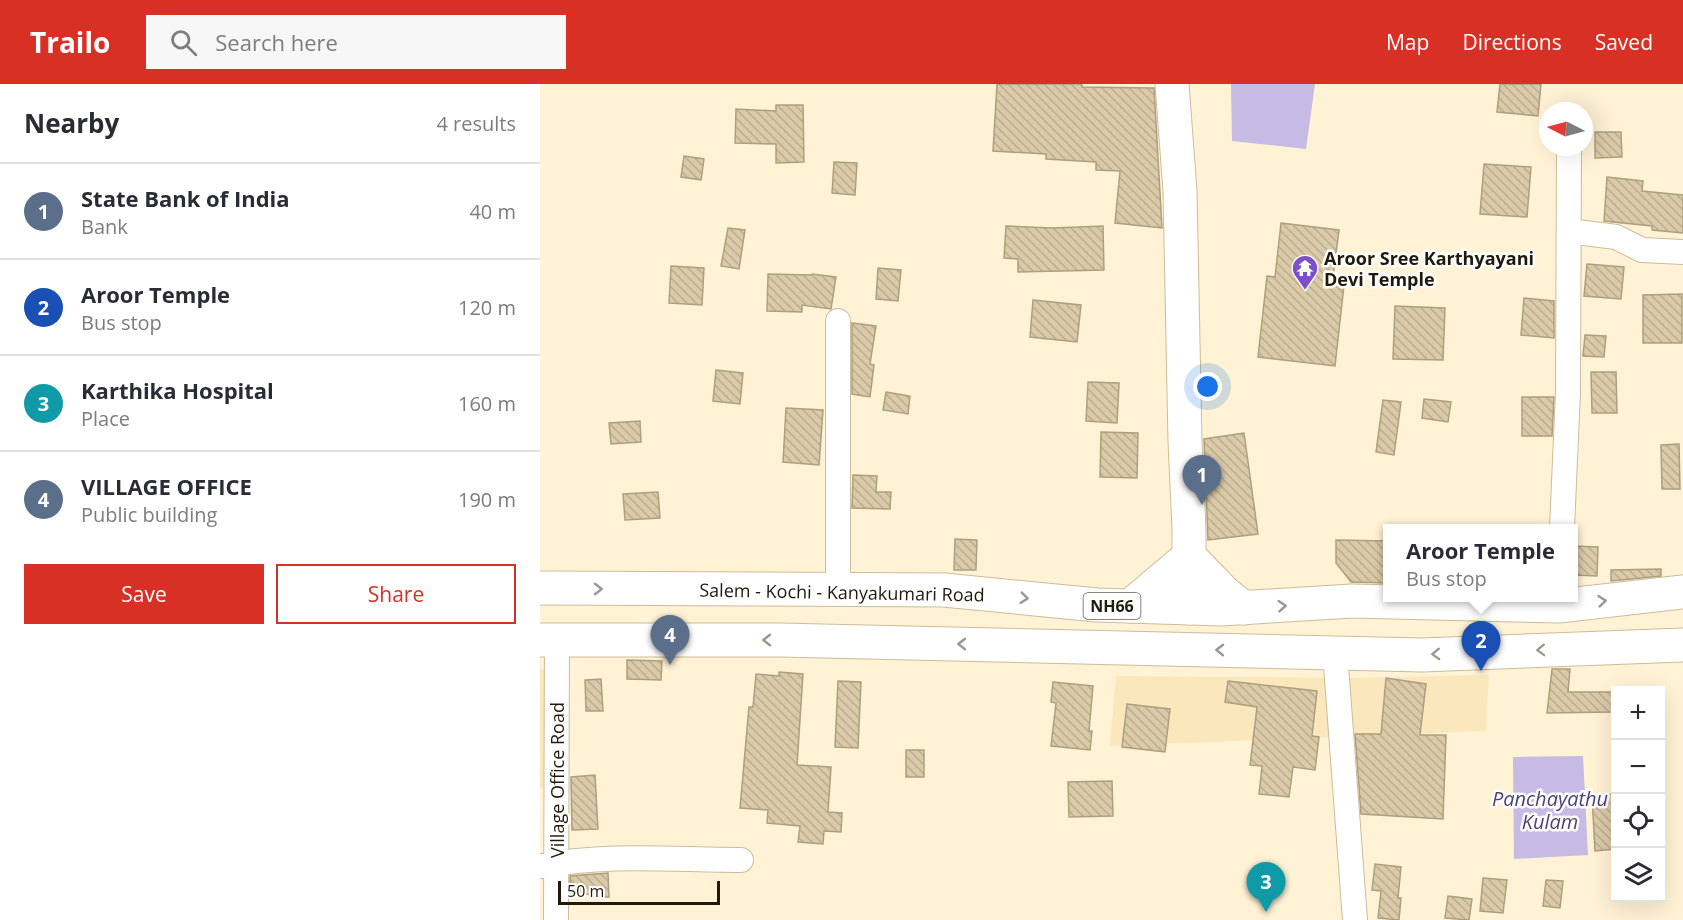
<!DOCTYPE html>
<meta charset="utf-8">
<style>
body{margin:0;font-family:"Open Sans",sans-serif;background:#f7f7f7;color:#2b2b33}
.controls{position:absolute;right:18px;bottom:18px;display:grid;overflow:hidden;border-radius:0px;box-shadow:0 6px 24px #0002}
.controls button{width:54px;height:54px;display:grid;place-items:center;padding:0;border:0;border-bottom:2px solid #e1e1e2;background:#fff;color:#2b2b33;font:30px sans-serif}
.compass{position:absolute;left:999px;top:18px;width:54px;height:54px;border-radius:50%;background:#fff;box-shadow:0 6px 24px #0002;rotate:276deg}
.scale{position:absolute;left:18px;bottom:15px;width:162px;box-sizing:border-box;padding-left:6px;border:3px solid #201a0d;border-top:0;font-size:16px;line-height:21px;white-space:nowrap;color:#201a0d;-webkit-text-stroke:4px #fff;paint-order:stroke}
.you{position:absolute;left:668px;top:303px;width:21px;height:21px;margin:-15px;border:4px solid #fff;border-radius:50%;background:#1a73e8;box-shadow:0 0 0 9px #1a73e833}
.badge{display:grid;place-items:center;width:39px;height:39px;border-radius:50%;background:#d93025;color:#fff;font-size:20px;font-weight:700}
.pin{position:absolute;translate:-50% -50px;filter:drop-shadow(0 2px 3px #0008)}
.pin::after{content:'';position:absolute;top:32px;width:21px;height:18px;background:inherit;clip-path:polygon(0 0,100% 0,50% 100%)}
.popup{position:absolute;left:843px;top:440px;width:195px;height:78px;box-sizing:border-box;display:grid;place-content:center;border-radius:0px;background:#fff;filter:drop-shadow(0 2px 4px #0005);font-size:20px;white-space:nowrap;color:#7c7c81}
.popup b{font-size:22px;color:#2b2b33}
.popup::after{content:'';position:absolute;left:50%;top:100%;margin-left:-12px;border:12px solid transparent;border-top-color:#fff}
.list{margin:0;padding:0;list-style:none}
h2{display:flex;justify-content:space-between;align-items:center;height:78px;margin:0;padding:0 24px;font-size:26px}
h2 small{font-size:20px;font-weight:400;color:#7c7c81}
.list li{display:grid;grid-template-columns:39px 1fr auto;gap:18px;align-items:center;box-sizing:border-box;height:96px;padding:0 24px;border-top:2px solid #e1e1e2}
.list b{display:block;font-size:22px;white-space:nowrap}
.list p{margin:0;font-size:20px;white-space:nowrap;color:#7c7c81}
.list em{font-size:20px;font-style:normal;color:#7c7c81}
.actions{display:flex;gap:12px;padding:18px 24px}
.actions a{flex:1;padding:14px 0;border:2px solid #d93025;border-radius:0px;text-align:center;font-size:21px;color:#d93025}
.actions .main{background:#d93025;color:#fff}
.icon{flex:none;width:33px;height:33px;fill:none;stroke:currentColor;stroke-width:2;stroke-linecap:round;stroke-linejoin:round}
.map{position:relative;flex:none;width:1143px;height:836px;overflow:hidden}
header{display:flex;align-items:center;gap:36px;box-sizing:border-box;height:84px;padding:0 30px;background:#d93025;color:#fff}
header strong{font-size:28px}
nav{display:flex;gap:33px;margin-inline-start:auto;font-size:21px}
.search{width:420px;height:54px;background:#f7f7f7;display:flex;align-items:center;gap:15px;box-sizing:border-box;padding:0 21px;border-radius:0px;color:#7c7c81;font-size:22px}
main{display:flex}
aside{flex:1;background:#fff}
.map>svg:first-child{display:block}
.built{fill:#fae7bc}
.water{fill:#c5bbe4}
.building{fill:url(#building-back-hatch);stroke:#ae9f7e;stroke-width:1.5}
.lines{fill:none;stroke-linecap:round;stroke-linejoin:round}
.street-casing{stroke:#ccbc9a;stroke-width:26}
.secondary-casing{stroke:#ccbc9a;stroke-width:35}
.highway-casing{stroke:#ccbc9a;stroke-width:35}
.street{stroke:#fff;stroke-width:24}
.secondary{stroke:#fff;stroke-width:33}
.highway{stroke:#fff;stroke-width:33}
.oneway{stroke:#9b9892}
.labels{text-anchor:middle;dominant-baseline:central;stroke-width:5;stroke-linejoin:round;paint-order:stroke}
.shield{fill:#fff;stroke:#635f56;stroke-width:1.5}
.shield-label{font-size:16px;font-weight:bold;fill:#201a0d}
.poi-label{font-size:18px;font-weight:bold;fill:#201a0d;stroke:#fff;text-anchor:start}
.street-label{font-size:18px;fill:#201a0d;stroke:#fff}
.water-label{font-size:20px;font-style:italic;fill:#4f3f74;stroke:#fff}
</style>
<header>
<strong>Trailo</strong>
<div class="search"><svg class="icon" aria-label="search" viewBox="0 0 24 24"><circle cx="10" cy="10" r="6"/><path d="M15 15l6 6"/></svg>Search here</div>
<nav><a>Map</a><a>Directions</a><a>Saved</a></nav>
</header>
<main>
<aside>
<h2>Nearby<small>4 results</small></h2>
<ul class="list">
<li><span class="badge" style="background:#5c6f8a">1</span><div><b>State Bank of India</b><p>Bank</p></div><em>40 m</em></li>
<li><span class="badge" style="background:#1a4fb4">2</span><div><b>Aroor Temple</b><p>Bus stop</p></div><em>120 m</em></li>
<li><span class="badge" style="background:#0f9aa8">3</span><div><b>Karthika Hospital</b><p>Place</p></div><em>160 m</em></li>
<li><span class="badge" style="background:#5c6f8a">4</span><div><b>VILLAGE OFFICE</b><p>Public building</p></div><em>190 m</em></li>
</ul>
<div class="actions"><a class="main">Save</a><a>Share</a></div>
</aside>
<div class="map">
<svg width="1143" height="836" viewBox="0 0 1143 836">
<defs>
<pattern id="building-back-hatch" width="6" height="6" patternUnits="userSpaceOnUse" patternTransform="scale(1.5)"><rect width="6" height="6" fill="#dacaa8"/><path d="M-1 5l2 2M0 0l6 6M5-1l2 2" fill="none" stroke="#bbad8f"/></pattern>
</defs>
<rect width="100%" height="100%" fill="#fff2d5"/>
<g class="built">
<path d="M0,585H4L6,704H0Z"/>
<path d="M949,591L946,647L570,662L576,592L813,594Z"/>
</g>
<g class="water">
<path d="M691,0H775L766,65L692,57Z"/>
<path d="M1043,672L1048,771L974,775L973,673Z"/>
</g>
<g class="building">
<path d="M457,0H542V3L614,4L622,144L575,139L580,87L556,86V78L506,75V70L453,67Z"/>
<path d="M960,0H1001L998,32L957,28Z"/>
<path d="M236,21H263L264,78L236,79V60L195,59L196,25L236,27Z"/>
<path d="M1055,48H1081L1082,73L1055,74Z"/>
<path d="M144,72L164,75L161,96L141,93Z"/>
<path d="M294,78L317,79L315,111L292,109Z"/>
<path d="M944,80L991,83L987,133L940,130Z"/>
<path d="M1067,93L1103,97L1102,107L1143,111V149L1112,146V142L1064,137Z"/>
<path d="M741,139L799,146L792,200L804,201L795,282L718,273L727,192L735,193Z"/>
<path d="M466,142L512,144L563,142L564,186L478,188V175L464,174Z"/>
<path d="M188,144L205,146L199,185L181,182Z"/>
<path d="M1047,180L1084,183L1081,215L1044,212Z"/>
<path d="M131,182L164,184L162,221L129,219Z"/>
<path d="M338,184L361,186L358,217L336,215Z"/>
<path d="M228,190L271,191L272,190L296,193L291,225L262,221V228L227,227Z"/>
<path d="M1142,210V259H1103V211Z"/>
<path d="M984,214L1014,217V254L981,251Z"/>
<path d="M493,216L541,221L537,258L490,253Z"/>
<path d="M855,222L905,224L903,276L853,275Z"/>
<path d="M312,239L336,242L330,280L334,281L330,313L312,310Z"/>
<path d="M1045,251L1066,252L1064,273L1043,272Z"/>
<path d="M176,286L203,289L200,320L173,317Z"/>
<path d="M1051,288H1076L1077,329H1052Z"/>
<path d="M548,298L579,299L577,339L546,337Z"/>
<path d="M346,308L370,312L368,330L343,326Z"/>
<path d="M982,313H1014L1012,352H982Z"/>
<path d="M884,315L911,318L908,338L882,334Z"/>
<path d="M843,316L861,318L854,371L836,368Z"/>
<path d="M246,324L283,326L279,381L243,378Z"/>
<path d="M100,337L101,358L71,360L69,339Z"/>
<path d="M561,348L598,349L597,394L560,393Z"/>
<path d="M704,349L718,450L668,456L664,355Z"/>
<path d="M1139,360L1140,405H1122L1121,361Z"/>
<path d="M313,391L337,392L336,408H351L350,425L312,424Z"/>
<path d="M118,408L120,434L85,436L83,410Z"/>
<path d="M415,455L437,456L436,486H414Z"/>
<path d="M796,456L848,457V499L811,498L796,479Z"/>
<path d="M1034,462L1058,463L1057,492L1034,491Z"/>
<path d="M1121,485V492L1071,497V486Z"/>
<path d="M87,576L122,577L121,596L87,595Z"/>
<path d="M1012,585H1030L1028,608H1073V628L1007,629Z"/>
<path d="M239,588L263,590L257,681L291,683L288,728L302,729L301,748L284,747L283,760L258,758L260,742L227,739L228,726L200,724L209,623H213L216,590L239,592Z"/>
<path d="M846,594L886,600L880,651H906L903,735L821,730L815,650H841Z"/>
<path d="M61,595L63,627H46L45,596Z"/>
<path d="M298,597L321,598L318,664L295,663Z"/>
<path d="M688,597L777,607L772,652L779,653L775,686L753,683L749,713L719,710L722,682L710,681L717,623L685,618Z"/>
<path d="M513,598L553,602L549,647H552L550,666L511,662L516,619L511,618Z"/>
<path d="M587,620L630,625L625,668L582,663Z"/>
<rect x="366" y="666" width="18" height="27"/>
<path d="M55,691L58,745L32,746L31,693Z"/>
<path d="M572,697L573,732L529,733L528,698Z"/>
<path d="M1076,710V765L1055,767L1052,711Z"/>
<path d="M835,780L861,783L858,814H861L859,836L838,834L841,807L832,806Z"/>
<path d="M68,789L69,813L51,814V810L30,811V792Z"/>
<path d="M943,794L967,796L963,829L940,827Z"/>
<path d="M1006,796L1023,797L1020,824L1003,822Z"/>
<path d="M908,812L932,815L929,836L905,834Z"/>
</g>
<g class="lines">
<g class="street-casing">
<g id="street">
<path d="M1029,147L1076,153L1102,166L1143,168"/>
<path d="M298,237V505"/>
<path d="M1022,444L1028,308L1029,63"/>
<path d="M795,568L815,836"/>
<path d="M3,782C65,769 137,776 201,776"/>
<path d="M16,836L17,556"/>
</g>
</g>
<g class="secondary-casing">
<path id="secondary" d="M632,0L640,107L645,357L649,446V524"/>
</g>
<g class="highway-casing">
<g id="highway">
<path d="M0,504L404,506L557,521L681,525L812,517L1019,522L1143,508"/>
<path d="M590,522L649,472L685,509L704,524"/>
<path d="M0,556H240L882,571L1143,561"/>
</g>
</g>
<use href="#street" class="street"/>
<use href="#secondary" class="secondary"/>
<use href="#highway" class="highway"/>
</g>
<defs><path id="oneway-chevron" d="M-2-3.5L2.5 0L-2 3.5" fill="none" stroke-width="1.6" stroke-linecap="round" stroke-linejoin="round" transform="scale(1.5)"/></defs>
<g class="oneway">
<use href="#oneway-chevron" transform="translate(58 505)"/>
<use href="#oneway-chevron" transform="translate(484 514) rotate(6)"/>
<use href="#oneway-chevron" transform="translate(1062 517) rotate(-6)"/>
<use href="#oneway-chevron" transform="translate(742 522) rotate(-4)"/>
<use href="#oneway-chevron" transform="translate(227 556) rotate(180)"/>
<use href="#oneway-chevron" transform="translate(422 560) rotate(-179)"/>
<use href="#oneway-chevron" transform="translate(680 566) rotate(-179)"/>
<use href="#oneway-chevron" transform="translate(1001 566) rotate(178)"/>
<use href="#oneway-chevron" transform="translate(896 570) rotate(178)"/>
</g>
<defs>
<g id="temple-pin" transform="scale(1.35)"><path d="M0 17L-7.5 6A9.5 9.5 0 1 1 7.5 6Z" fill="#7b50c9" stroke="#fff"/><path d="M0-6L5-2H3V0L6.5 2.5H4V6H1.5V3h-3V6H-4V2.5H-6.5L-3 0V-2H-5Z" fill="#fff"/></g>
</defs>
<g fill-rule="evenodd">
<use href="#temple-pin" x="765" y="184"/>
</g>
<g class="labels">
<rect class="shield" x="543.5" y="509" width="57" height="26" rx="4.5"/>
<g class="shield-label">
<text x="572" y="522">NH66</text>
</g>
<g class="poi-label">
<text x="784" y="174">Aroor Sree Karthyayani<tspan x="784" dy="21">Devi Temple</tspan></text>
</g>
<g class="street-label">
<text transform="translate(302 508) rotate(1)">Salem - Kochi - Kanyakumari Road</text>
<text transform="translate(17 696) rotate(-90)">Village Office Road</text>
</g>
<g class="water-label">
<text x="1010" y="714">Panchayathu<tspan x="1010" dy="23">Kulam</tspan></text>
</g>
</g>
</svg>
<div class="controls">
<button>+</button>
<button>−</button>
<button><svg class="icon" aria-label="locate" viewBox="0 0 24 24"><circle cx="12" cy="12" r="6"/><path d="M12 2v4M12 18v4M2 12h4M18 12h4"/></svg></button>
<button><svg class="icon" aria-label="layers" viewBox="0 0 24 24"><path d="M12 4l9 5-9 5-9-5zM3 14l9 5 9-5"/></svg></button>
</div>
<svg class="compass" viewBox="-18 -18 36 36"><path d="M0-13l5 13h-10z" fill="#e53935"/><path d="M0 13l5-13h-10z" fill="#7c7c81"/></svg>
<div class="scale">50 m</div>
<div class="you"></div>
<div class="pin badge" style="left:662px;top:421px;background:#5c6f8a">1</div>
<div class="pin badge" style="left:941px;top:587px;background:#1a4fb4">2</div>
<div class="popup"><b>Aroor Temple</b>Bus stop</div>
<div class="pin badge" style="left:726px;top:828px;background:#0f9aa8">3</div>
<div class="pin badge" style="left:130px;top:581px;background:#5c6f8a">4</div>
</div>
</main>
